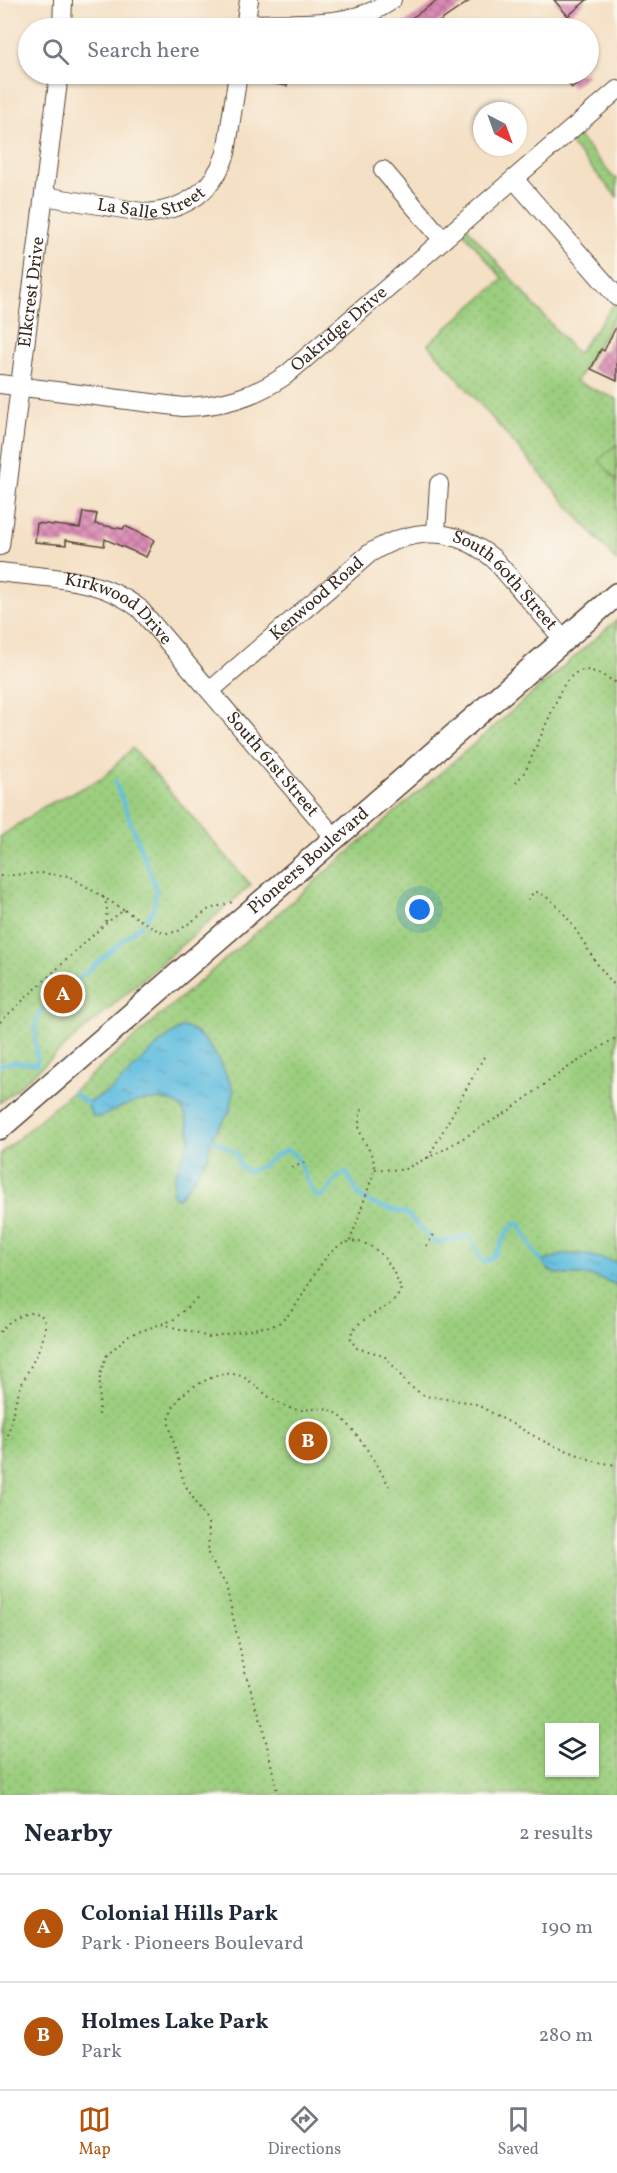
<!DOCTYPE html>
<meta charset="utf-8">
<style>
body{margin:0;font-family:Vollkorn,serif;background:#f6f6f7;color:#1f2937}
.controls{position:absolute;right:18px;bottom:18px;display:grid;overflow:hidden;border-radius:0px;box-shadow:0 2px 4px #0004}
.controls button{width:54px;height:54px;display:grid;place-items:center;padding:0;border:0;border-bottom:2px solid #e0e1e3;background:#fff;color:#1f2937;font:30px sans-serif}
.compass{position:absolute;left:473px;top:102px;width:54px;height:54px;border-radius:50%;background:#fff;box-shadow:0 2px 4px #0004;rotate:139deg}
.you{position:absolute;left:420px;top:910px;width:21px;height:21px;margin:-15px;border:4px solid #fff;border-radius:50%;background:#1a73e8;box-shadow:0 0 0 9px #1a73e833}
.badge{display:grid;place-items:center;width:39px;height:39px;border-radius:50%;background:#b45309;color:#fff;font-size:20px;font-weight:700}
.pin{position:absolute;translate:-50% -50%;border:3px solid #fff;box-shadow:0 2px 6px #0006}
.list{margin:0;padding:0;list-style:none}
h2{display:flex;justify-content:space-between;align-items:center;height:78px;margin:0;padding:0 24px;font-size:26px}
h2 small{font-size:20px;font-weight:400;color:#747a83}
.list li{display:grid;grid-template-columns:39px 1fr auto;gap:18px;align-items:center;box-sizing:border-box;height:108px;padding:0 24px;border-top:2px solid #e0e1e3}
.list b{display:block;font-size:22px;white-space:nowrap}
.list p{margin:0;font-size:20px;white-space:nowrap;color:#747a83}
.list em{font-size:20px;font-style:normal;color:#747a83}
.icon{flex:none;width:33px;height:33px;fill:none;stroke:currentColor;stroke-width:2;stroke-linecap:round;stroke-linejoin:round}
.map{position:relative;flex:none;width:617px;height:1795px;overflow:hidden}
.search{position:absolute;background:#fff;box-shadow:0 2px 4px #0004;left:18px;right:18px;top:18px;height:66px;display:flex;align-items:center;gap:15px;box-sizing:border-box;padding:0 21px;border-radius:33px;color:#747a83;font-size:22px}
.sheet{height:294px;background:#fff}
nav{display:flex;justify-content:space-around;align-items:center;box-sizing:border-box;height:84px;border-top:2px solid #e0e1e3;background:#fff;font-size:16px;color:#747a83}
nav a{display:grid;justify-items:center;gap:3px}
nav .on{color:#b45309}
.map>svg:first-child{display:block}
.park{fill:url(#park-dots);stroke:#6b7c4e;stroke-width:1.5;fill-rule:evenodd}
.pitch{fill:#9bce7e;stroke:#6b7c4e;stroke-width:1.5}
.water{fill:url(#water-ripples);stroke:#4e747f;stroke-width:1.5}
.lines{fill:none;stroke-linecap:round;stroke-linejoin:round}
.stream{stroke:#62bee0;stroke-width:4}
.building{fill:url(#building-cross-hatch)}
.minor-casing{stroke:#574537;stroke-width:20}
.major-casing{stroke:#574537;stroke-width:25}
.path{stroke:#574537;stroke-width:2;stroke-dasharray:1.5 4.5;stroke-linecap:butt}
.minor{stroke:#fff;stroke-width:18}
.major{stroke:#fff;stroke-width:22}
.labels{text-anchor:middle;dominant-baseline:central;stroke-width:4.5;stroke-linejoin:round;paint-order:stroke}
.street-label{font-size:18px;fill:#3b2a1e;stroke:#fbf7ec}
</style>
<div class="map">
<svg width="617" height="1795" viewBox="0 0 617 1795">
<defs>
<pattern id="park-dots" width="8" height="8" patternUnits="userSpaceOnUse" patternTransform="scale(1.5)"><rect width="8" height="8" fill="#9bce7e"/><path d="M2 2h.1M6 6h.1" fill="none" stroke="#86b16c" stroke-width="1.8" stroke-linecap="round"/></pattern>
<pattern id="water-ripples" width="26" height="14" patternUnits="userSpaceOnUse" patternTransform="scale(1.5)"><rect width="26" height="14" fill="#62bee0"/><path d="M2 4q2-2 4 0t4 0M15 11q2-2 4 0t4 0" fill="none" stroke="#529bb5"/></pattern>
<pattern id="building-cross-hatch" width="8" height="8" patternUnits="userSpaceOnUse" patternTransform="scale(1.5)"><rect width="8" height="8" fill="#db8cb5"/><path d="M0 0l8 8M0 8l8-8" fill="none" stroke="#b37393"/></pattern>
</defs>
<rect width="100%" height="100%" fill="#fbf7ec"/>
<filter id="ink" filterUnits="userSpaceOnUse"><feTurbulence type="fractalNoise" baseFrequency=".0167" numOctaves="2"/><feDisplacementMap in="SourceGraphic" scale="12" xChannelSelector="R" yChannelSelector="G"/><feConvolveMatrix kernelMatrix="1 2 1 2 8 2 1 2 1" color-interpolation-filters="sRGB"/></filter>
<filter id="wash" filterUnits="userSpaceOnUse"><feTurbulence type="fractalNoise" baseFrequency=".008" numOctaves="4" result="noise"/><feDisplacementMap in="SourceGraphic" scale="24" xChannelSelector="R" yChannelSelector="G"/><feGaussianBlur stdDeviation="1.35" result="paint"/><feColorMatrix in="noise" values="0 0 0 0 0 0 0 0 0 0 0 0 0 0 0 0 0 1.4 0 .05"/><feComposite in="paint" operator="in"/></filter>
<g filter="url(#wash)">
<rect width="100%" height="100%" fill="#f4e0c5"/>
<g class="park">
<path d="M572,129L615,179L617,178V197L564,136Z"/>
<path d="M463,223L577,354L617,300V313L576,382L617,399V562L428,344L503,279L459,227Z"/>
<path d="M617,620V1795H0V1154ZM550,1728H594V1772H550Z"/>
<path d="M132,748L251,885L0,1103V837L45,806L103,778Z"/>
</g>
<path class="pitch" d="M617,444V481L599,460Z"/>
<g class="water">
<path d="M182,1027C205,1028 226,1073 234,1091L230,1112L211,1138L208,1157L181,1196L177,1198L173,1195L174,1176L191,1137C187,1129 189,1119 183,1111C172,1093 138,1100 122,1107C111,1111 103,1119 92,1116L87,1103L110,1091L160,1043Z"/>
<path d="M563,1254H583L617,1262V1285C608,1281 599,1277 590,1276C575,1273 550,1280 543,1262Z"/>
</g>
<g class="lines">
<g class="stream">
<path d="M115,781L156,888L154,908L147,919"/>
<path d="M0,1065L14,1062L37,1064L35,1028L40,1012L142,924"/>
<path d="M73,1093L87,1103"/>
<path d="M211,1138L238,1155V1163L246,1171C262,1172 273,1152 289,1150C302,1158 305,1183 316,1196L321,1197C332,1190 333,1177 346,1172L360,1197L373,1204L407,1214L435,1243L469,1236C477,1242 475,1255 484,1262C503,1257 500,1229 519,1223L535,1253L543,1262"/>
</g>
</g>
<g id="blocks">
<g class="building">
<path d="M438,0H471L430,28H397Z"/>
<path d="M554,0H587L568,16Z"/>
<path d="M269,74H288L287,86L267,83Z"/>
<path d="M560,74H589L572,88Z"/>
<path d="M617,325V381L591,369L601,349L604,351Z"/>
<path d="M83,512L97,514L95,524L123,529L125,526L154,540L146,557L105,539L104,546L66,540V545L35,542L37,523L80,528Z"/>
</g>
</g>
</g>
<g filter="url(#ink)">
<use href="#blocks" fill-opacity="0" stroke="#574537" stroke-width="1.5"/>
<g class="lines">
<g class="minor-casing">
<g id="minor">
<path d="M245,24C291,22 354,29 392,0"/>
<path d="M62,28L63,0"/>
<path d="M245,28L249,0"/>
<path d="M383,170L443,240"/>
<path d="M514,179L617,297"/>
<path id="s1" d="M44,196L148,213C187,209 214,190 226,153L238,74"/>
<path id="s2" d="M0,384L183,407C222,406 254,397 286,375L617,90"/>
<path d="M436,533L439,484"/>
<path id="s3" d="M0,546L59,74"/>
<path id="s4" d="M0,572C50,579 97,576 139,608L335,838"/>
<path id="s5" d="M211,690L370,553C414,526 454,526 494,559L564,640"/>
</g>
</g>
<g class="major-casing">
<g id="major">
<path id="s6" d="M0,1128L617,594"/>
</g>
</g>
<g class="path">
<path d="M516,783L526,770L562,688C580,660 592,670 617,683"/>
<path d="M0,876L41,873L69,876L124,910"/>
<path d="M103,897L107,906L106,923"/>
<path d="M528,900L533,893L538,892C564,905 579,936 594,959C601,970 610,979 617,989"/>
<path d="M0,1022L106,923L124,910L160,932L168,933L177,932L209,909L233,902"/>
<path d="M428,1158L485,1055"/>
<path d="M292,1168L306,1162"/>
<path d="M375,1169L403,1170L443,1150L507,1112L567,1068L617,1037"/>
<path d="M350,1241L375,1169C373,1143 350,1137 363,1107"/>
<path d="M426,1246L435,1233"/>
<path d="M162,1324L209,1337L275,1325C309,1310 321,1223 368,1245C385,1253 394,1271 401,1288C397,1310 357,1314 350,1337L356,1348L380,1354L387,1358L408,1385L425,1396L474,1403L547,1443L597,1462L617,1465"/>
<path d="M0,1332C5,1324 13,1319 22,1315C32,1311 46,1312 45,1326C45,1344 28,1369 21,1386C14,1403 11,1422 7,1440"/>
<path d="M99,1415L100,1375L106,1356L129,1335L173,1320L199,1297"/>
<path d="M278,1795L262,1723L245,1672L226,1585L208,1555L209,1534L208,1523L184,1483L169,1424C170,1407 179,1396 193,1387C250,1354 245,1391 290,1408C306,1414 321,1403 335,1412C354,1425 377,1465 389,1486"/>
</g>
<use href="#minor" class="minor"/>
<use href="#major" class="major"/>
</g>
</g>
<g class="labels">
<g class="street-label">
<text stroke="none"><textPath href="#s1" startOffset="110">La Salle Street</textPath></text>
<text stroke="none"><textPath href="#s3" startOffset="256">Elkcrest Drive</textPath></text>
<text stroke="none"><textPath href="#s2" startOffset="364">Oakridge Drive</textPath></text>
<text stroke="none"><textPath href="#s5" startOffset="366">South 60th Street</textPath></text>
<text stroke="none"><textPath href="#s5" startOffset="140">Kenwood Road</textPath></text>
<text stroke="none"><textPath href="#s4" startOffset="128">Kirkwood Drive</textPath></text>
<text stroke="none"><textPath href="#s4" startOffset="351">South 61st Street</textPath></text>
<text stroke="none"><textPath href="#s6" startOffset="408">Pioneers Boulevard</textPath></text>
</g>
</g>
</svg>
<div class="controls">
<button><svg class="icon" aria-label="layers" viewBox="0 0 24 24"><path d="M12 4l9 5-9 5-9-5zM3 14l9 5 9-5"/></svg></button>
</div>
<svg class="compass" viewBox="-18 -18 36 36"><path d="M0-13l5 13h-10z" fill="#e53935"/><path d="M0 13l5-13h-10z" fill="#747a83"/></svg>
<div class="you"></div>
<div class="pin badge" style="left:63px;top:994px">A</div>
<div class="pin badge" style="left:308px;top:1441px">B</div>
<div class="search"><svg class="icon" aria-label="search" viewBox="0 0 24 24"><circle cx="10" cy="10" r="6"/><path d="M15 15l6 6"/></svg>Search here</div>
</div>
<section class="sheet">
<h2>Nearby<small>2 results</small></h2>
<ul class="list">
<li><span class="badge">A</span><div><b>Colonial Hills Park</b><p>Park · Pioneers Boulevard</p></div><em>190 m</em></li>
<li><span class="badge">B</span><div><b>Holmes Lake Park</b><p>Park</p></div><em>280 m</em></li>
</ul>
</section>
<nav>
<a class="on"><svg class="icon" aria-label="map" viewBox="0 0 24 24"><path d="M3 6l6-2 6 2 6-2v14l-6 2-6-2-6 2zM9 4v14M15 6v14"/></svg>Map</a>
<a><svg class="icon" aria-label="directions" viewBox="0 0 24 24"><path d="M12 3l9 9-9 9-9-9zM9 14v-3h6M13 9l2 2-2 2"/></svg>Directions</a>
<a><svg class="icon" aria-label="saved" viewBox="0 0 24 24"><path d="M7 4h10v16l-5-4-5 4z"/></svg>Saved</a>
</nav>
